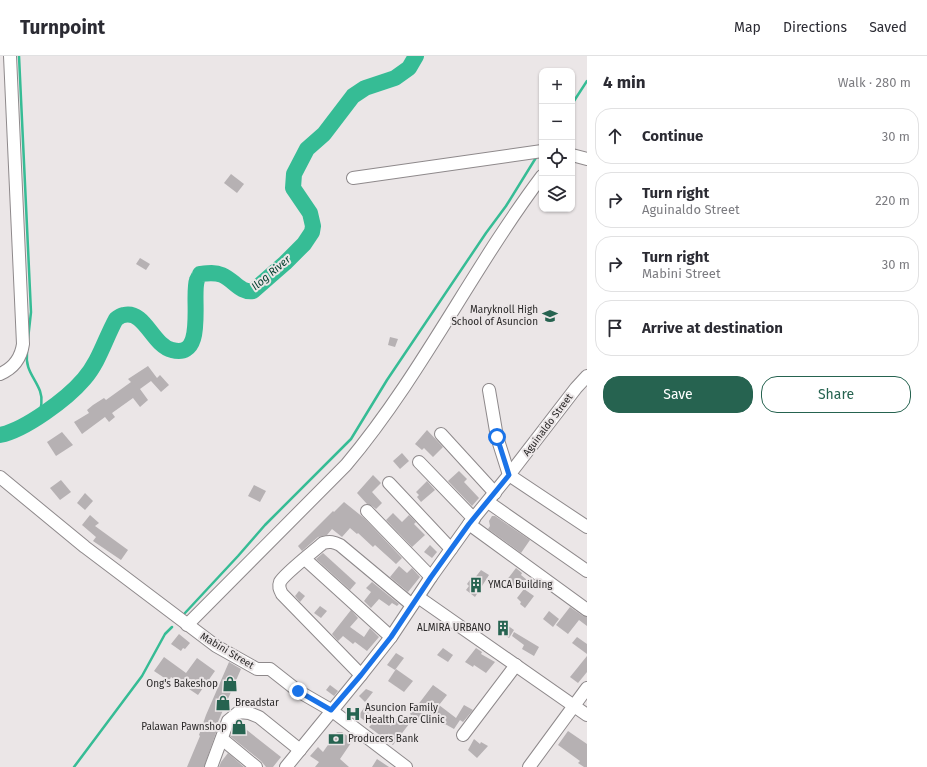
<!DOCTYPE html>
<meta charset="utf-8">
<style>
body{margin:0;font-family:"Fira Sans",sans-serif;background:#f2f2f3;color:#2b2b33}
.controls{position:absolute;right:12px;top:12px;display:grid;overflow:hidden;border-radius:8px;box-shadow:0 1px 3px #0004}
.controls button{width:36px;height:36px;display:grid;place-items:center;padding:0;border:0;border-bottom:1px solid #e1e1e2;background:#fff;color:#2b2b33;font:20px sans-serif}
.stop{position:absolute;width:12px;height:12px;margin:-9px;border:3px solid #1a73e8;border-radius:50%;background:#fff}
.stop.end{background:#1a73e8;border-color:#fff;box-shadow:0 1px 4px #0008}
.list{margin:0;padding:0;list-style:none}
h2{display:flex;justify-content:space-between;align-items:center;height:52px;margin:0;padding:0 16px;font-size:17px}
h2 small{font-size:13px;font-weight:400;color:#7c7c81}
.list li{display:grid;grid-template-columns:26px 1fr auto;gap:12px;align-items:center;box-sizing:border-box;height:56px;margin:0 8px 8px;padding:0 8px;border:1px solid #e1e1e2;border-radius:16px}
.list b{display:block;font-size:15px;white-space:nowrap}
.list p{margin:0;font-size:13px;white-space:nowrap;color:#7c7c81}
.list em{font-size:13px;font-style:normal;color:#7c7c81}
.actions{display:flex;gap:8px;padding:12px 16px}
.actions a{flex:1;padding:9px 0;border:1px solid #266350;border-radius:16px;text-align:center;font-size:14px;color:#266350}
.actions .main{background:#266350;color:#fff}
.icon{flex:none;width:22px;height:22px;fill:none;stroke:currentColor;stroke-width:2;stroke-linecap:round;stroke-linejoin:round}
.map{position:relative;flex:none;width:587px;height:711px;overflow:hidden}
header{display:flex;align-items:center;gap:24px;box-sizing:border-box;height:56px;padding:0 20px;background:#fff;border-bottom:1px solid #e1e1e2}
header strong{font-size:19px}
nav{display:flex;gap:22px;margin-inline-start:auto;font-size:14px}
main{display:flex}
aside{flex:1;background:#fff}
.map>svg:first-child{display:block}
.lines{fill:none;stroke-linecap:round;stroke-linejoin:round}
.stream{stroke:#36bc95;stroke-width:2.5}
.river{stroke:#36bc95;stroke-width:16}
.building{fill:#b6b1b3}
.minor-casing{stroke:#8e898b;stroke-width:14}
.minor{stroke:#fff;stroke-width:12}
.route{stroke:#1a73e8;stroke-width:5}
.labels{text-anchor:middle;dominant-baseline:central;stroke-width:4;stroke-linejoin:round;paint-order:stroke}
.poi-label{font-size:10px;fill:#2a2828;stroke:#ebe6e7;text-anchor:end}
.street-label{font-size:10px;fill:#2a2828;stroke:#ebe6e7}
.water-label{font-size:11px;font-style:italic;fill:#064030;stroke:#ebe6e7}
</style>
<header>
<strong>Turnpoint</strong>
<nav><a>Map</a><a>Directions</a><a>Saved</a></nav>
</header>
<main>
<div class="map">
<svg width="587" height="711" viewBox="0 0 587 711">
<rect width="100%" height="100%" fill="#ebe6e7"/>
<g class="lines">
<g class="stream">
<path d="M19,0L31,256L28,283"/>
<path d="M572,48L587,25"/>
<path d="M27,296C25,314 34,320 40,335C43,343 41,352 39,361"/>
<path d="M185,557L238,500L265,469L351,383L387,324L486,177L506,150L537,100"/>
<path d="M74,711L142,620L165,578L172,571"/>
</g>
<path class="river" d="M0,379C25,374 67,343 84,323C99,306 105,283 116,263C118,262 121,259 124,259C145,254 152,289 172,294C207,304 191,240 197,224C197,223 200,219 200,218C208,217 215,216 222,219C234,224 240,237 253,235L285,207L304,188L312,176L313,170L310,157L293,132L294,118L307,93L324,78L353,40L365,32L395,22L409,12L416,0"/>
</g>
<g class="building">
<path d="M231,118L244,128L237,137L224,127Z"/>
<path d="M140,202L150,208L146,214L136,208Z"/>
<path d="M390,281L398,283L395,291L388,289Z"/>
<path d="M148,310L157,322L160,319L169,329L161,336L151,325L140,333L148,344L140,351L133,342L112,357L115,361L109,366L105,361L82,378L74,366L89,357L87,354L93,349L104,342L106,344L131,326L128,323Z"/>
<path d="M427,374L443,391L433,401L424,392L422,394L415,388Z"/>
<path d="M62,376L73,389L56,400L47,386Z"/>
<path d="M402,397L409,405L400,413L393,405Z"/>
<path d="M459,415L467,423L464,426L479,442L472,450L448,425Z"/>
<path d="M373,419L381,427L372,436L382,447L376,453L372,450L367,448L357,437Z"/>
<path d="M61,424L71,436L60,444L50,432Z"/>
<path d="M427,425L435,434L421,446L417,441L419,439L416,436Z"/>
<path d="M254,429L266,435L260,446L248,440Z"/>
<path d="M85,437L93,445L85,454L77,447Z"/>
<path d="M344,446L364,462L402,502L396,508L375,489L373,491L358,477L357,478L350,472L342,481L332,473L327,479L318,481L302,495L298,490L333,455L334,456Z"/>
<path d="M393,457L402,466L409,459L416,466L414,468L425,479L412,491L386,464Z"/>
<path d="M90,459L99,467L95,470L128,494L121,504L93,485L96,481L82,469Z"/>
<path d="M492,460H495L530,484L521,497L488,473L490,470L489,465Z"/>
<path d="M430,489L437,496L432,502L424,496Z"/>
<path d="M323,497L356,527L350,534L316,503Z"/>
<path d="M399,510L407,517L412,512L420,521L408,536L390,521Z"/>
<path d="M516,512L522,517L521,519L527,524L519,534L506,525Z"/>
<path d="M481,514L489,519L475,541L466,534L469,530L467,528L472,521L474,523Z"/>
<path d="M372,526L399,548L397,550L392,547L389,550L379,543L371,552L364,545L371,536L366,532Z"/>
<path d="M524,533L534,540L525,552L520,548L521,546L517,542Z"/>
<path d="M299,535L305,540L300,546L295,540Z"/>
<path d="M320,550L327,555L321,562L314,557Z"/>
<path d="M570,551L583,560L587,561V570L579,564L568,578L556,569Z"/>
<path d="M351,554L358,562L350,571L364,581L370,572L379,581L367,595L355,586L353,588L343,580L338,585L332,578Z"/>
<path d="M549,555L559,563L553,571L543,563Z"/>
<path d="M503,566L514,574L509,582L497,574Z"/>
<path d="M514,576L539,591L534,600L522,593L524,589L512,580Z"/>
<path d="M179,578L190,587L185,593L183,592L181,595L171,588Z"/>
<path d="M577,581L587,588V598L572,587Z"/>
<path d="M443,592L453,599L448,606L437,599Z"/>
<path d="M476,592L482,596L481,598L495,606L486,617L474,609L473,611L465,606Z"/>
<path d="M396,597L404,602L395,614L387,609Z"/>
<path d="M587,600V616L578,627L570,621Z"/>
<path d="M164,601L186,617L197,602L215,615L198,639L171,621L169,625L154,615Z"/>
<path d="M229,606L241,613L217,668H219L204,711H187L200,680L199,679L206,659Z"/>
<path d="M396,613L413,625L404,636L388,625Z"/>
<path d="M330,629L338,635L334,640L326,634Z"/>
<path d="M433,629L447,639L439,649L456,662L464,649L473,654L463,666L457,662L460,664L454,673L445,668L444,669L430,658L423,668L410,658L416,649L417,650Z"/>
<path d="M366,633L373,636L365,646L359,640Z"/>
<path d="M364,652L377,662L378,660L391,670L398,660L409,668L393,689L369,671L371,669L358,660Z"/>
<path d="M238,667L281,701L273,711H266L261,705L230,680L233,673Z"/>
<path d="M568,675L587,688V711H584L578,707L580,705L558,689Z"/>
<path d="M337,676H342L353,684L340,703L349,711H315L319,706L310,700L318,691L323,696Z"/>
<path d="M474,683L480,688L481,686L488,690L477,702L468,694Z"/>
<path d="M228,697L244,711H219L221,706Z"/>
<path d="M377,703L389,711H372Z"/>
</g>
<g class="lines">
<g class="minor-casing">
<g id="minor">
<path d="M572,99L587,103"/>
<path d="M353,122L542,95"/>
<path d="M0,318C14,312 21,302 23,288L10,0"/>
<path d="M489,334L497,381L509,419L587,471"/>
<path d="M441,378L495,437"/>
<path d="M419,406L474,463"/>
<path d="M0,421L85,491L216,590L257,613H270L298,635L331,654L406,711"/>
<path d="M389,427L451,493"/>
<path d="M488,446L587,515"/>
<path d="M367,455L431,521"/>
<path d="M469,468L587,554"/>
<path d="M305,503L391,581"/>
<path d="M418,541L587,659"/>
<path d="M187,569L346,409C421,320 472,213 542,120"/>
<path d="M361,619L282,538C280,534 278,531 280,526C284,518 314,495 323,487C330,485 334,486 340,489L412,549"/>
<path d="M463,679L516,609"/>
<path d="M222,683L256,711"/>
<path d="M211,711L228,665L239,656L249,657L259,661L300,694"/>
<path d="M286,711L361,619L391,581L431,521L469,468L509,419L576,332L587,320"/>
<path d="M529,711L587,632"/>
</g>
</g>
<use href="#minor" class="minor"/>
</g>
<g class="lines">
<path class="route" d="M298,635L331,654L361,619L391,581L431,521L469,468L509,419L497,381"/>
</g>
<defs>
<g id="school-bare" transform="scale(1.2)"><path d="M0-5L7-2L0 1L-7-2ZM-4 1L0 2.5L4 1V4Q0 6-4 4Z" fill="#266350" stroke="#ebe6e7" stroke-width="2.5" paint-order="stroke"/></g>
<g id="building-bare" transform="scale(1.2)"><path d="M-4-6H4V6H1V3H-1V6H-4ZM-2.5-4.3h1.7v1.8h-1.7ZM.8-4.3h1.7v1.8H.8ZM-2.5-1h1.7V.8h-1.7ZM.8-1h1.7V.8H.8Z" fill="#266350" stroke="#ebe6e7" stroke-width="2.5" paint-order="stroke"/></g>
<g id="shop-bare" transform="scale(1.2)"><path d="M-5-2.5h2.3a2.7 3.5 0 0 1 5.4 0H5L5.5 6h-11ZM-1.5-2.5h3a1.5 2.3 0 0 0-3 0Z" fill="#266350" stroke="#ebe6e7" stroke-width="2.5" paint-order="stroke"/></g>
<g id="hospital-bare" transform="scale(1.2)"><path d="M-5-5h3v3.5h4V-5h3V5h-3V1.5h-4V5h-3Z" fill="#266350" stroke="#ebe6e7" stroke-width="2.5" paint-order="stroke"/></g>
<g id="bank-bare" transform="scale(1.2)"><path d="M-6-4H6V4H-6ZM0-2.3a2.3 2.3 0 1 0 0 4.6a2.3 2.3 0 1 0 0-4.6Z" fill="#266350" stroke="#ebe6e7" stroke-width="2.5" paint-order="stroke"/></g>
</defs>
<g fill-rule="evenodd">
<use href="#school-bare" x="550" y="260"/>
<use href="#building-bare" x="476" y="529"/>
<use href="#building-bare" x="503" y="572"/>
<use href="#shop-bare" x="230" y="628"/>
<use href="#shop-bare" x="223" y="647"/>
<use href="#hospital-bare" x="353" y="658"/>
<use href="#shop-bare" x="239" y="671"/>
<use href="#bank-bare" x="336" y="683"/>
</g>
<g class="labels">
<g class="poi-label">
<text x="538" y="254">Maryknoll High<tspan x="538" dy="12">School of Asuncion</tspan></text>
<text x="488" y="529" text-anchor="start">YMCA Building</text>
<text x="491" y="572">ALMIRA URBANO</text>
<text x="218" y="628">Ong's Bakeshop</text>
<text x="235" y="647" text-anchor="start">Breadstar</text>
<text x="365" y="652" text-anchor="start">Asuncion Family<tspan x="365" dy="12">Health Care Clinic</tspan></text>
<text x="227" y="671">Palawan Pawnshop</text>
<text x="348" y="683" text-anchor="start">Producers Bank</text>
</g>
<g class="street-label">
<text transform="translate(548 369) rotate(-53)">Aguinaldo Street</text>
<text transform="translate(227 595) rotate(31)">Mabini Street</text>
</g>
<g class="water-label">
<text transform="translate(271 217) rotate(-40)">Ilog River</text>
</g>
</g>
</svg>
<div class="controls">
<button>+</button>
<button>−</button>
<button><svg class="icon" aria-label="locate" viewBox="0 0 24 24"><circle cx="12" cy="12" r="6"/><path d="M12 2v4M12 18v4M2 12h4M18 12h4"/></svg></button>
<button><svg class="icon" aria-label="layers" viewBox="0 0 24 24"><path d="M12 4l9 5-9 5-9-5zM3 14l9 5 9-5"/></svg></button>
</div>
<div class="stop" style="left:497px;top:381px"></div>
<div class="stop end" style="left:298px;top:635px"></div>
</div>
<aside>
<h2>4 min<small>Walk · 280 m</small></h2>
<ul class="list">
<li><svg class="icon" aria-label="ahead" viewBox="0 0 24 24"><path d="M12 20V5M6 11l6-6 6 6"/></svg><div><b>Continue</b></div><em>30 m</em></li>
<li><svg class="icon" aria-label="right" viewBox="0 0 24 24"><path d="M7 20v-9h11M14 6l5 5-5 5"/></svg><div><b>Turn right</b><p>Aguinaldo Street</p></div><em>220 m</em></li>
<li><svg class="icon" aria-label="right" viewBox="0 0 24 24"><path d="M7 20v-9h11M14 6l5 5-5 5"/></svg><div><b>Turn right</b><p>Mabini Street</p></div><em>30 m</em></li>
<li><svg class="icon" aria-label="arrive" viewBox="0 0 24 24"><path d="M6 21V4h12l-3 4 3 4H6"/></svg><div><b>Arrive at destination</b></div></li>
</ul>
<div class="actions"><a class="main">Save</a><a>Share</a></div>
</aside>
</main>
